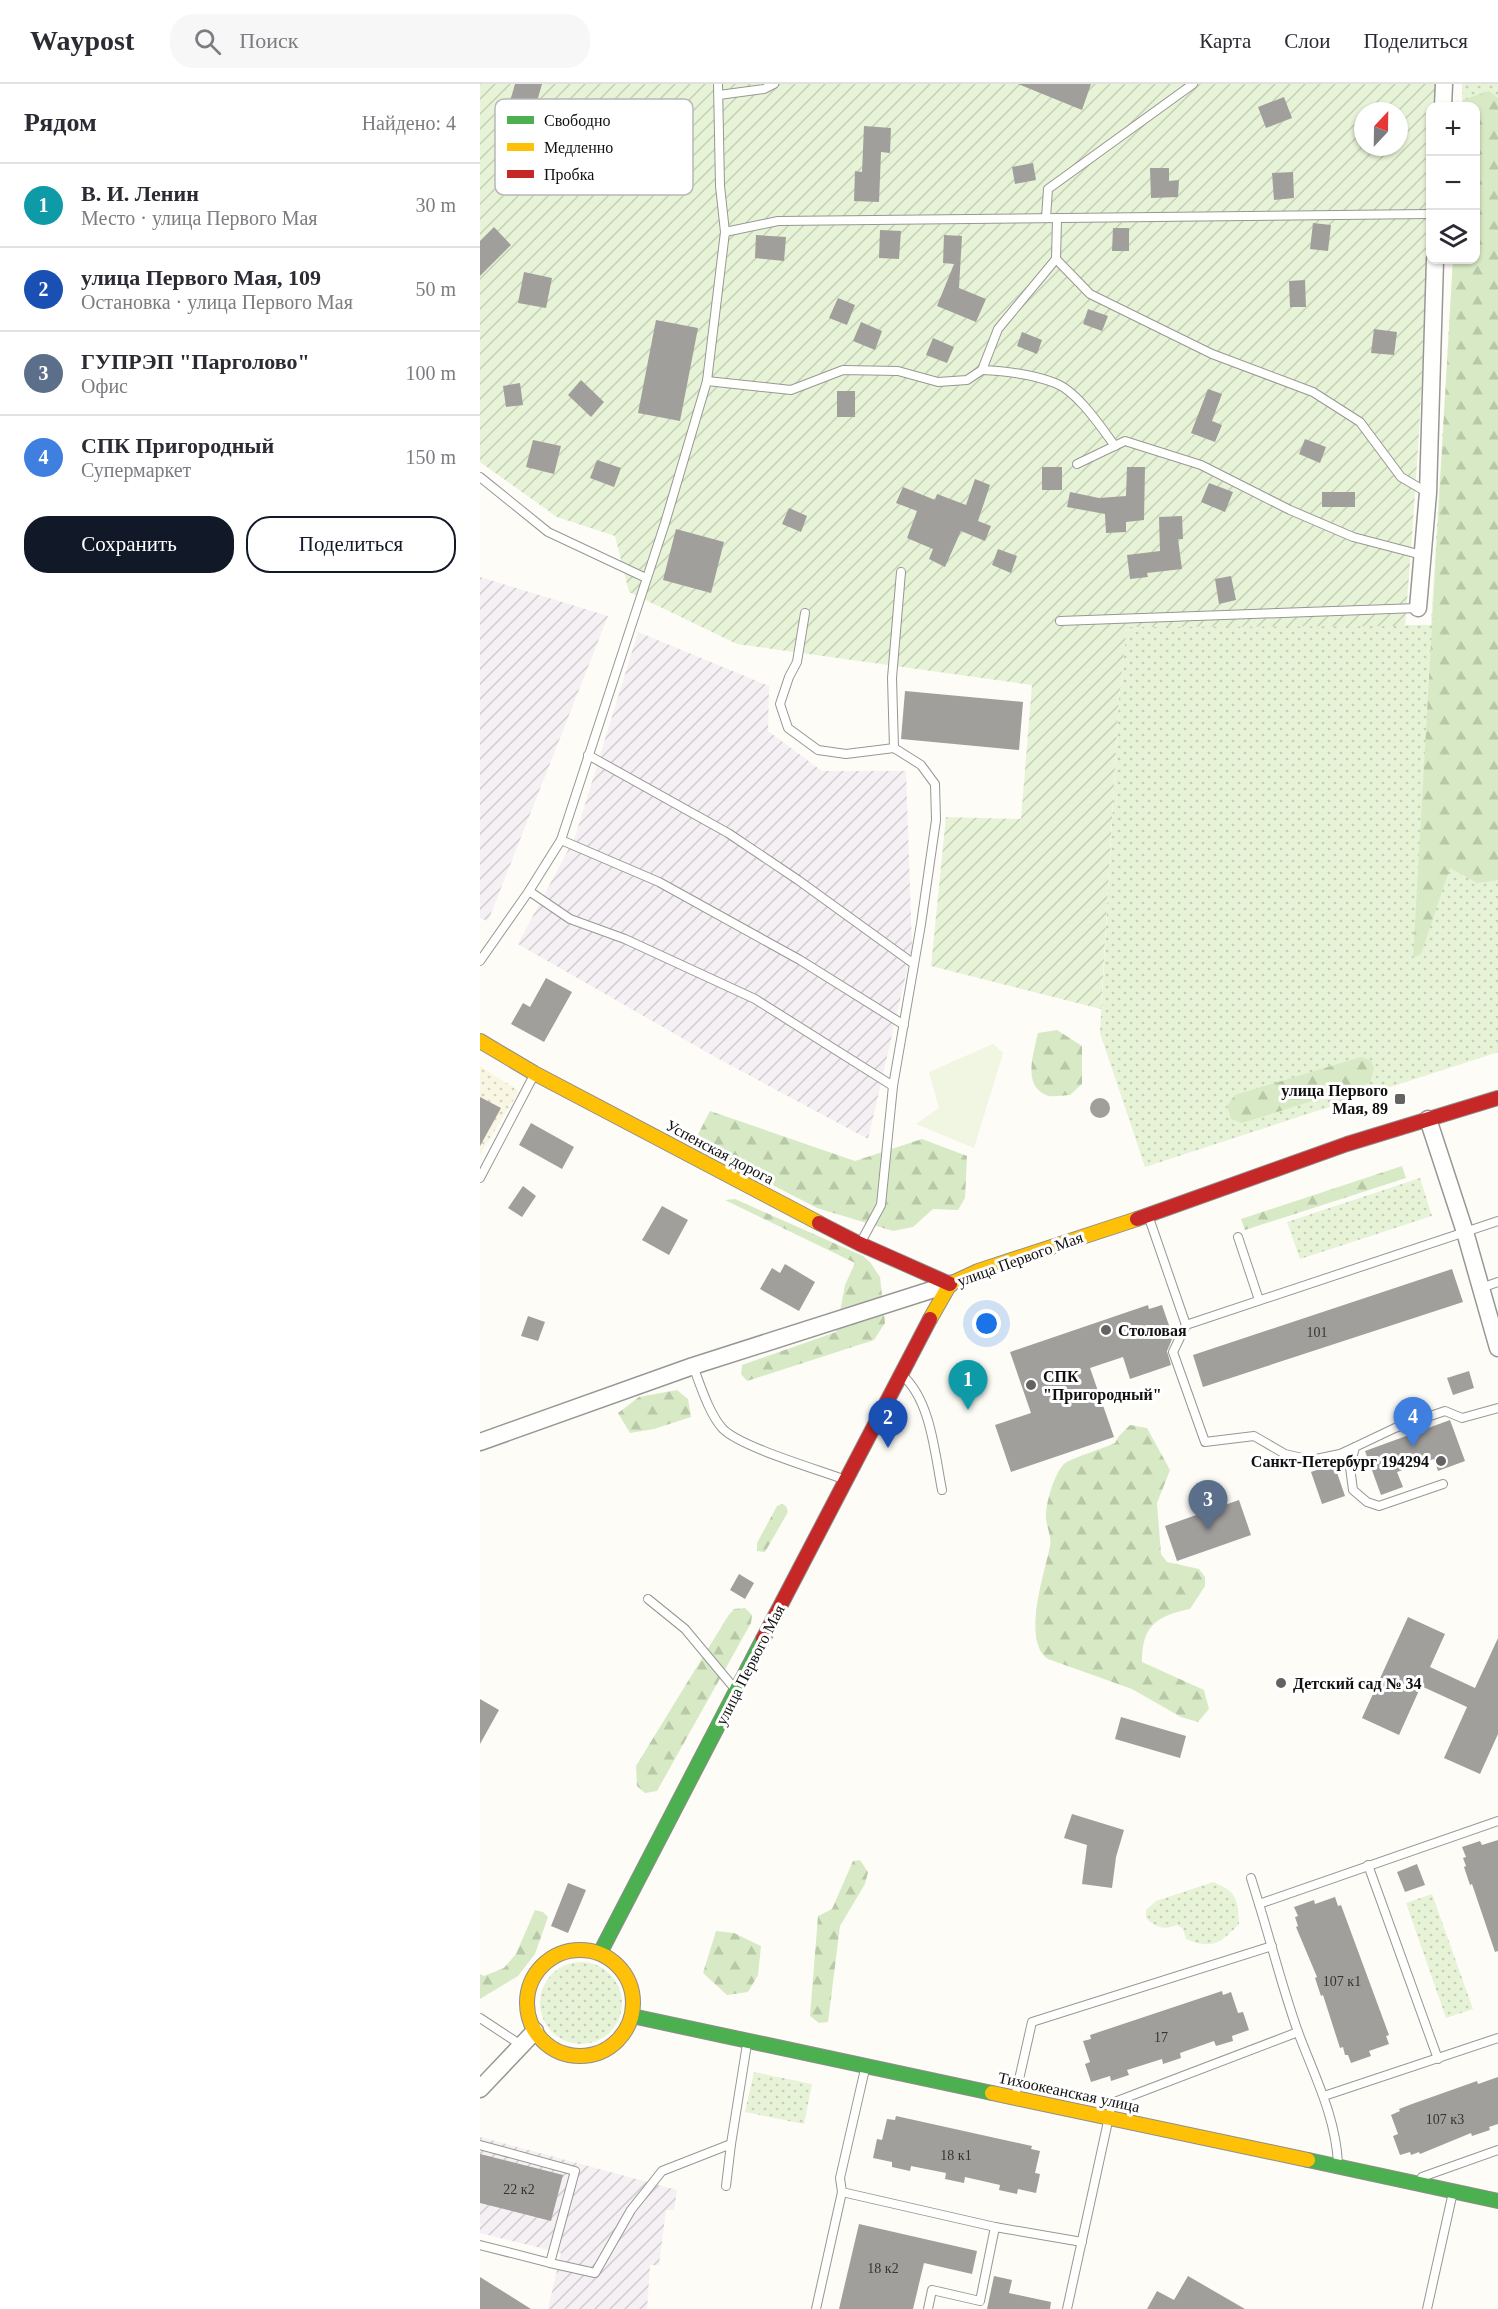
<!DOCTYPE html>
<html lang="ru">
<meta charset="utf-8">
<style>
body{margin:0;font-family:Georgia,serif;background:#f7f7f7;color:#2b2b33}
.controls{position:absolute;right:18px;top:18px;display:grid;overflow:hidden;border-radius:12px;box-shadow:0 2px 4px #0004}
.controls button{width:54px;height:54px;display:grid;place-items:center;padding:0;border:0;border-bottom:2px solid #e1e1e2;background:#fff;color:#2b2b33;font:30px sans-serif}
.compass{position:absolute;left:874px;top:18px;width:54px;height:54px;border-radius:50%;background:#fff;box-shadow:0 2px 4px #0004;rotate:22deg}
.you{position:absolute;left:507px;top:1240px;width:21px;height:21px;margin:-15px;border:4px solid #fff;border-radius:50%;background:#1a73e8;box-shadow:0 0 0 9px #1a73e833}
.badge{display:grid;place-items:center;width:39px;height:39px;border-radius:50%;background:#111827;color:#fff;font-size:20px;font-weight:700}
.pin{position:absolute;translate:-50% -50px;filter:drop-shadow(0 2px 3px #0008)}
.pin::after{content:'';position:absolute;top:32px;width:21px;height:18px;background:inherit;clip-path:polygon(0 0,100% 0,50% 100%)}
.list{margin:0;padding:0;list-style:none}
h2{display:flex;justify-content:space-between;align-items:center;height:78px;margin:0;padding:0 24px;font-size:26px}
h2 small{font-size:20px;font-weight:400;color:#7c7c81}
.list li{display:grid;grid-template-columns:39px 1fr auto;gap:18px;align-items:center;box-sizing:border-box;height:84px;padding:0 24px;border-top:2px solid #e1e1e2}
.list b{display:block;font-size:22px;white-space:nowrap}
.list p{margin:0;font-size:20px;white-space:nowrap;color:#7c7c81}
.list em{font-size:20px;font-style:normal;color:#7c7c81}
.actions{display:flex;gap:12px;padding:18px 24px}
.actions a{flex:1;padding:14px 0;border:2px solid #111827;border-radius:24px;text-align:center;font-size:21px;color:#111827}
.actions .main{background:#111827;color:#fff}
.icon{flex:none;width:33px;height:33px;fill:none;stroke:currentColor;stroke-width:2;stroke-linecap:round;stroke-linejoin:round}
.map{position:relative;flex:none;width:1018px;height:2225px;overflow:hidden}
header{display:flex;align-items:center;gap:36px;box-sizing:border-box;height:84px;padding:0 30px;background:#fff;border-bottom:2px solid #e1e1e2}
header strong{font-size:28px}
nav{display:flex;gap:33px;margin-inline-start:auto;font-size:21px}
.search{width:420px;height:54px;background:#f7f7f7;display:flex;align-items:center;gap:15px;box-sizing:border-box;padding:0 21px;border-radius:24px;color:#7c7c81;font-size:22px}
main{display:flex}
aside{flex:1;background:#fff}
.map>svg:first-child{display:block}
.industrial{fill:url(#industrial-furrows)}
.farmland{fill:url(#farmland-dots)}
.grass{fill:url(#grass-dots)}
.forest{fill:url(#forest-firs)}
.garden{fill:url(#garden-furrows);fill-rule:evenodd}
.pitch{fill:#f0f6e1}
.building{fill:#a19f9c}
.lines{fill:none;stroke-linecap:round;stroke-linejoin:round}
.lane-casing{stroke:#979795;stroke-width:10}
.street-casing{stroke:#979795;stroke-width:19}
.fast-casing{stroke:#8e8d8b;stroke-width:16}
.slow-casing{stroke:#8e8d8b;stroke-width:16}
.jam-casing{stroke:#8e8d8b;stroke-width:16}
.lane{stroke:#fffffe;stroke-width:8}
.street{stroke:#fffffe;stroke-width:16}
.fast{stroke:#4caf50;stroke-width:14}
.slow{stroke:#ffc107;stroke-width:14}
.jam{stroke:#c62828;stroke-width:14}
.poi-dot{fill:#646362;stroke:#fff;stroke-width:2}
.labels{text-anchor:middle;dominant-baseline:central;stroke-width:6;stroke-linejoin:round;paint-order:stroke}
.number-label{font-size:14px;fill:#353434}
.poi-label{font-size:16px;font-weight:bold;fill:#111;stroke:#fff;text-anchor:start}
.street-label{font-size:16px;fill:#111;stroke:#fff}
.key{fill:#fff;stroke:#b8b8b8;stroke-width:1.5}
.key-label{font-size:16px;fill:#111}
</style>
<header>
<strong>Waypost</strong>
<div class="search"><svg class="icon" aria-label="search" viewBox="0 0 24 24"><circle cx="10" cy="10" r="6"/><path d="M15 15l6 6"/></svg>Поиск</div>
<nav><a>Карта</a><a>Слои</a><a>Поделиться</a></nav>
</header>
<main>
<aside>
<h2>Рядом<small>Найдено: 4</small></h2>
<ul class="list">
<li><span class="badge" style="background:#0f9aa8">1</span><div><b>В. И. Ленин</b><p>Место · улица Первого Мая</p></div><em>30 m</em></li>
<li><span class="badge" style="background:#1a4fb4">2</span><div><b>улица Первого Мая, 109</b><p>Остановка · улица Первого Мая</p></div><em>50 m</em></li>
<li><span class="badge" style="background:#5c6f8a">3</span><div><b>ГУПРЭП &quot;Парголово&quot;</b><p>Офис</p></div><em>100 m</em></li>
<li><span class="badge" style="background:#3f7fe0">4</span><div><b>СПК Пригородный</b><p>Супермаркет</p></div><em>150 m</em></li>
</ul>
<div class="actions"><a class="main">Сохранить</a><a>Поделиться</a></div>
</aside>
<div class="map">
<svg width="1018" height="2225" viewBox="0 0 1018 2225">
<defs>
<pattern id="industrial-furrows" width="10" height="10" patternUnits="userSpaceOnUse" patternTransform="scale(1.5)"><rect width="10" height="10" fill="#f5f0f3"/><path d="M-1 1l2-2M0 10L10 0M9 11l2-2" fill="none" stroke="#d1cdcf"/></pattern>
<pattern id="farmland-dots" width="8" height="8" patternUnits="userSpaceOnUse" patternTransform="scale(1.5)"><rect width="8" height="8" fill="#f9f7e4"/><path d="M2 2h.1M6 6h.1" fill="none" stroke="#d4d3c3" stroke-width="1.8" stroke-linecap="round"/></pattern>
<pattern id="grass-dots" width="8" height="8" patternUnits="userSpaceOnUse" patternTransform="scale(1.5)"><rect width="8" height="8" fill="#e7f3d7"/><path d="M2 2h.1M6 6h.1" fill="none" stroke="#c5cfb8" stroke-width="1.8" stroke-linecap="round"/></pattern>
<pattern id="forest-firs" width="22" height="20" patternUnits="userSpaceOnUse" patternTransform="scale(1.5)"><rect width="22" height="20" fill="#d8eac5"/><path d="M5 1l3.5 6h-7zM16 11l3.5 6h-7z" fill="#b8c8a8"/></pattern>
<pattern id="garden-furrows" width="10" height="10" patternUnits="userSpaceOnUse" patternTransform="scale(1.5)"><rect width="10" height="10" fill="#e7f3d7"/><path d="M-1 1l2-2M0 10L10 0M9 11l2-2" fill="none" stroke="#c5cfb8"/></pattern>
</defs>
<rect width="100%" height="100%" fill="#fdfcf7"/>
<g class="industrial">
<path d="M0,493L128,532L8,837L0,834Z"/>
<path d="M158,548L289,602L288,647L342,687H426L432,864L388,1055L237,974L38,860L95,753Z"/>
<path d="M0,2053L197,2106L194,2126H186L179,2181H170L167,2225H68L81,2169L0,2149Z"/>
</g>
<path class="farmland" d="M0,982L39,1007L0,1071Z"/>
<g class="grass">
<path d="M982,0H1018V968L665,1083L620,949L639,613L647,542L951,541L973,176H996V22H982Z"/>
<path d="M940,1094L952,1132L820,1175L807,1138Z"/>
<path d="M733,1798C757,1807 758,1816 759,1840C741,1859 732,1866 706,1855L703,1845L697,1841C684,1846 676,1844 666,1834V1826L676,1817Z"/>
<path d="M952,1810L993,1925L966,1934L926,1819Z"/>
<circle cx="101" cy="1919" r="41"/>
<path d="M274,1988L332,2000L324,2040L265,2028Z"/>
</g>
<g class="forest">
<path d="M1009,7L1018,14V796L997,799L970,784L941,870L933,874L973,176H996V22H982L983,16Z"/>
<path d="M577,946L602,962V1000L590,1011C583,1011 572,1014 566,1011C542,1001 554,968 558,949Z"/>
<path d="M881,973L891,977L894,985L890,999L762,1039L751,1035L747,1022L755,1011Z"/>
<path d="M230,1027L375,1077L442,1055L487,1072L485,1114L478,1126L453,1125L433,1143L413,1147L337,1124L213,1060Z"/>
<path d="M922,1082L926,1094L765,1146L761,1135Z"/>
<path d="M255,1115L383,1172L390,1178L400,1193L405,1239L394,1256L267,1297L261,1290L262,1281L356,1248L365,1201L375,1179L245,1116Z"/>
<path d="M197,1306L208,1315L211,1333L174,1345L150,1349L138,1329L159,1313Z"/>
<path d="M650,1341L667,1344L690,1386L677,1419L681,1470L687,1478L719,1485L725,1493V1502L710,1525C677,1532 662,1541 662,1578L724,1606L729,1625L718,1638L701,1633L652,1605L568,1575C541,1557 565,1488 570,1462C572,1454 567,1444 566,1435C565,1421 574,1390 584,1380C591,1374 625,1364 635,1359L639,1352Z"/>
<path d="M302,1420L306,1422L308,1428L285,1468L277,1467V1459L297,1422Z"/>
<path d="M265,1524L272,1531L271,1539L177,1707L165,1709L157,1702L156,1682L248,1532L254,1525Z"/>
<path d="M380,1776L388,1788L385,1800L360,1842L348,1938L339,1939L330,1932L338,1832L352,1825L373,1777Z"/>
<path d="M55,1826L63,1828L68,1833L55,1870L38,1892L0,1915V1890L4,1892L24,1884L36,1870Z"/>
<path d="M236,1847L254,1849L281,1862L278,1891L268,1908L247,1911L223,1889Z"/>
</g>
<path class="garden" d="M0,0H955L954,22H950C950,196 939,369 925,542L647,543L639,613L621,925L451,882L466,733L541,735L552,601L257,560L149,508L135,452L77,433L0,378ZM883,27H919V63H883Z"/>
<path class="pitch" d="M513,960L523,969L494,1064L436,1040L459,1024L449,988Z"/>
<g class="building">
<path d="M35,0H62L54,28L29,21Z"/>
<path d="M538,0H611L602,26Z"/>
<path d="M804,13L812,34L786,44L778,23Z"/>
<path d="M384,42L411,44L410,69L401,68L399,118L374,117L375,87L382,88Z"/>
<path d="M553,79L556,96L535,100L532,83Z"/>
<path d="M670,84H689V97L699,96L698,113L671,114Z"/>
<path d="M813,88L814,114L794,116L792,89Z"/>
<path d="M833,139L851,141L848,167L830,165Z"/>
<path d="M14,143L31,161L0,192V157Z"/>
<path d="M633,144H649V167H632Z"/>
<path d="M400,146L421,147L419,175L399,174Z"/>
<path d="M276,151L306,153L304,177L275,174Z"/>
<path d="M464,151L482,152L479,204L506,215L496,238L457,222L474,180L463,179Z"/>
<path d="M44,188L72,194L66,224L38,219Z"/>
<path d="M825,196L826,223H810L809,197Z"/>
<path d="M358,214L375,221L367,241L349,234Z"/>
<path d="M608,225L628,232L622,247L603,240Z"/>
<path d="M176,236L218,244L200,337L158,329Z"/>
<path d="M381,238L402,247L395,266L373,257Z"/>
<path d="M894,245L917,248L914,271L891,269Z"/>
<path d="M542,248L562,256L557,270L537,262Z"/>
<path d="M453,254L474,263L467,279L446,271Z"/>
<path d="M101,296L124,318L111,333L88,311Z"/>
<path d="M40,299L43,321L26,323L23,302Z"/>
<path d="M728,305L742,310L732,337L742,341L735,358L711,349Z"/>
<rect x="357" y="307" width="18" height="26"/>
<path d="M825,355L846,363L840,379L819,370Z"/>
<path d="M53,356L81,362L74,390L46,383Z"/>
<path d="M117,376L141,384L134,403L110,394Z"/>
<rect x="562" y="383" width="20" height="23"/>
<path d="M647,383H665L664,436L646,438V448L626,449L625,430L587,423L590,408L619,414L646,412Z"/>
<path d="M495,395L510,401L498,437L511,442L505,457L481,447L465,483L449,475L453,465L427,454L437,427L416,419L423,403L455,416L457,410L486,421Z"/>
<path d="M729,399L753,408L745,428L721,418Z"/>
<rect x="842" y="408" width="33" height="15"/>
<path d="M309,424L327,432L321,448L302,440Z"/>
<path d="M702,432L703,455H698L702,485L667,489L668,493L650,495L647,471L680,467L679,433Z"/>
<path d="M196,445L244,458L231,509L183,496Z"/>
<path d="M518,465L537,472L531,489L512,481Z"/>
<path d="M751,492L756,516L739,520L735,495Z"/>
<path d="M425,607L543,618L539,666L421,655Z"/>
<path d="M66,894L92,908L64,958L31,940L43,919L50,923Z"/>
<path d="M0,1013L21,1024L0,1062Z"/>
<circle cx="620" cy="1024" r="10"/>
<path d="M51,1039L94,1063L82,1085L39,1061Z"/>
<path d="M43,1102L56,1112L42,1133L28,1124Z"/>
<path d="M182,1122L208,1136L189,1171L162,1156Z"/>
<path d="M305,1180L335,1198L319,1227L280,1205L292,1184L300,1189Z"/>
<path d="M972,1185L983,1218L723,1303L713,1271Z"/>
<path d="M668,1221L669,1225L682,1221L693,1253L687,1267L691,1281L650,1295L643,1273L610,1284L634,1353L531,1388L515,1341L551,1329L530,1268Z"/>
<path d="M48,1232L65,1238L58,1257L41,1252Z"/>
<path d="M989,1287L994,1304L973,1311L967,1294Z"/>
<path d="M970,1336L985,1377L958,1387L954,1375L917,1388L923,1403L901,1411L885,1367Z"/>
<path d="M854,1380L865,1412L842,1420L831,1388Z"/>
<path d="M759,1416L771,1451L697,1477L685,1442Z"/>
<path d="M259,1490L274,1499L265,1515L250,1506Z"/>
<path d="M928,1533L965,1550L950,1583L995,1604L1018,1554V1650L1000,1690L964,1674L987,1623L941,1602L919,1651L882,1634Z"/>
<path d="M0,1615L19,1626L0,1660Z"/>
<path d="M641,1633L706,1652L700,1674L635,1655Z"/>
<path d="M592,1730L644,1746L636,1773L632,1804L602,1800L607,1761L584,1754Z"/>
<path d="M1018,1756V1867L1015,1868L992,1800L990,1801L984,1783L986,1782L983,1774L986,1773L982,1763L1000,1757L1002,1761Z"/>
<path d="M937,1780L945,1801L925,1808L917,1788Z"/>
<path d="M88,1799L106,1806L88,1849L71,1842Z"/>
<path d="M855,1813L858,1822L861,1821L909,1951L906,1952L909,1960L889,1967L891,1972L871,1979L868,1971H865L863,1963L860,1964L843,1911L841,1912L835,1894L837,1893L816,1843L818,1842L815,1833L818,1832L814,1823L834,1816L835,1820Z"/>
<path d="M742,1907L743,1911L751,1908L758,1929L763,1928L769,1946L752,1952L753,1957L736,1962L734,1957L700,1969L701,1974L683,1980L682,1975L647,1986L649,1991L631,1997L630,1992L611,1998L605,1980L610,1978L603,1957L611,1955L610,1951Z"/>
<path d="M1018,1993V2040L1009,2043L1010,2046L992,2052L991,2049L940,2070L939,2068L931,2071L930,2068L920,2071L913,2052L918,2050L911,2031L920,2027L919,2025L932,2020L997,1997L998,2000Z"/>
<path d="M416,2032L552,2062L551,2065L560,2067L555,2089L560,2090L556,2109L538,2105L537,2110L519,2106L520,2101L485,2093L484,2099L465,2095L466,2089L431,2082L430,2087L412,2083V2078L393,2074L397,2055L402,2056L407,2035L415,2036Z"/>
<path d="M0,2070L83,2091L71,2137L0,2119Z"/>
<path d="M379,2140L497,2167L492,2190L444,2179L433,2225H359Z"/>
<path d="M514,2192L532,2196L529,2209L571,2218L570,2225H507Z"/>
<path d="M708,2192L765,2225H667L677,2207L694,2216Z"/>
<path d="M0,2193L51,2225H0Z"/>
</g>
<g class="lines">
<g class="lane-casing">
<g id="lane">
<path d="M239,11L284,5L294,0"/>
<path d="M566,134L568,105L713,0"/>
<path d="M245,148L298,137L950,130"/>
<path d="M576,175L610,210L732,270L833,308L880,338L921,393L948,409"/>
<path d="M502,286C525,287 552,290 575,299C597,307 621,343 635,362"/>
<path d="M227,297L311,306L363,286L418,287L458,298L487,296L502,286L518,245L576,175L577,135"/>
<path d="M597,380L645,357L721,381L810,426L873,453L942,471"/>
<path d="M0,393L68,448L166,494"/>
<path d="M325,529L317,578L309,593L300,620L308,644L338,666L366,670L414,664"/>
<path d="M580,537L938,524"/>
<path d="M108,671L248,749L318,796L434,880"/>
<path d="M81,756L179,798L320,876L424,941"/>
<path d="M49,807L90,835L145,855L275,915L413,1002"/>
<path d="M0,877L49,807L81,756L185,439L227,297L245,148L240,102L238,0"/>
<path d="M0,1094L54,991"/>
<path d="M669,1134L706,1241L1018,1137"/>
<path d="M758,1153L779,1216"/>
<path d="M381,1158L401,1121L413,1002L441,840L456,736L455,700L441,681L414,664L412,594L421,488"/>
<path d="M1001,1204L1018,1198"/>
<path d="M706,1241L693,1268L725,1358L774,1352L805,1370L831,1376L860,1370L875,1363"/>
<path d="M213,1282C220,1300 229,1330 243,1345C261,1363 336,1385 363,1395"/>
<path d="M423,1292C451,1317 455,1371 462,1406"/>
<path d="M963,1400L899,1422L887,1418L873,1406L870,1383L875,1363L915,1344L965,1327L982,1334L1018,1324"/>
<path d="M168,1515L205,1545L255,1605"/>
<path d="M888,1781L958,1975"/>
<path d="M771,1794L779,1820"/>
<path d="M0,1934L41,1961"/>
<path d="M385,1985L360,2094L362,2108L515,2143L602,2158"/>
<path d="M844,2012L1018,1954"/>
<path d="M535,2013L552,1938L792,1862"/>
<path d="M0,2061L95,2087L70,2179L0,2161"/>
<path d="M858,2080C856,2033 834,1991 818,1948C803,1906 792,1862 779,1820L1018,1737"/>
<path d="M942,2093L1018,2066"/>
<path d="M246,2102L251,2060L267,1960"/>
<path d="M70,2179L115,2189L151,2126L182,2087L251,2060"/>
<path d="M336,2225L362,2108"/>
<path d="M448,2225L452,2206L500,2217L515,2143"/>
<path d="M587,2225L632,2019L818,1948"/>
<path d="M947,2225L973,2108"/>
</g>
</g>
<g class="street-casing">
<g id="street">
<path d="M963,22L964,0"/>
<path d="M938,524L948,409L955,176"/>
<path d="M948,1035L985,1148L1018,1264"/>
<path d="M0,1358L213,1282L470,1200"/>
<path d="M0,2005L55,1947"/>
</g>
</g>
<g class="fast-casing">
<g id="fast">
<path d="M120,1869L283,1555"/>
<path d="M152,1932L512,2009"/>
<path d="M828,2076L1018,2117"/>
</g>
</g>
<g class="slow-casing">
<g id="slow">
<path d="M0,957L54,989L339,1139"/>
<path d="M450,1235L470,1200L498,1187L657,1135"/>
<circle cx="100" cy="1919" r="53"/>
<path d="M512,2009L828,2076"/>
</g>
</g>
<g class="jam-casing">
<g id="jam">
<path d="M657,1135L867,1060L1018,1014"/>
<path d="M339,1139L380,1160L470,1200"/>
<path d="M283,1555L450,1235"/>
</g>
</g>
<use href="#lane" class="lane"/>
<use href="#street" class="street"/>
<use href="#fast" class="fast"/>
<use href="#slow" class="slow"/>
<use href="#jam" class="jam"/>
</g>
<g class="poi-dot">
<rect x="914" y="1009" width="12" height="12" rx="3"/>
<circle cx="626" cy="1246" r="6"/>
<circle cx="551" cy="1301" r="6"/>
<circle cx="961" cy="1377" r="6"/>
<circle cx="801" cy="1599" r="6"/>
</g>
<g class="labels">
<g class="number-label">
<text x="837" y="1248">101</text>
<text x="862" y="1897">107 к1</text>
<text x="681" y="1953">17</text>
<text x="965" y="2035">107 к3</text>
<text x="476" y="2071">18 к1</text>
<text x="39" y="2105">22 к2</text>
<text x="403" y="2184">18 к2</text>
</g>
<g class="poi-label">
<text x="908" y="1006" text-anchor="end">улица Первого<tspan x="908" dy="18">Мая, 89</tspan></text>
<text x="638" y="1246">Столовая</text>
<text x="563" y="1292">СПК<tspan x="563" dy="18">"Пригородный"</tspan></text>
<text x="949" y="1377" text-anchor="end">Санкт-Петербург 194294</text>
<text x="813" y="1599">Детский сад № 34</text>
</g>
<g class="street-label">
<text transform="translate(240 1068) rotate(28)">Успенская дорога</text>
<text transform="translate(540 1175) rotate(-20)">улица Первого Мая</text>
<text transform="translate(270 1581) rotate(-63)">улица Первого Мая</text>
<text transform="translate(589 2008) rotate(12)">Тихоокеанская улица</text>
</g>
</g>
<rect x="15" y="15" width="198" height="96" rx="9" class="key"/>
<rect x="27" y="32" width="27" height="8" fill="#4caf50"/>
<rect x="27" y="59" width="27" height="8" fill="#ffc107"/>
<rect x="27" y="86" width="27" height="8" fill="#c62828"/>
<g class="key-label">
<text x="64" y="42">Свободно</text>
<text x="64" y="69">Медленно</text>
<text x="64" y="96">Пробка</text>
</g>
</svg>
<div class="controls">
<button>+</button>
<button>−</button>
<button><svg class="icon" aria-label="layers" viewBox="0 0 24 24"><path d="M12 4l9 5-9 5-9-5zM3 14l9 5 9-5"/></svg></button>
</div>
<svg class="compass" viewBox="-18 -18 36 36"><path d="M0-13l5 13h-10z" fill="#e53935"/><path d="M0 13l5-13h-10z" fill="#7c7c81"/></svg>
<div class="you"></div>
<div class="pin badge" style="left:488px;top:1326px;background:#0f9aa8">1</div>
<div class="pin badge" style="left:408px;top:1364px;background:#1a4fb4">2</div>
<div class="pin badge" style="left:728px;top:1446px;background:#5c6f8a">3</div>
<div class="pin badge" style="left:933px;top:1363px;background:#3f7fe0">4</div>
</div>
</main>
